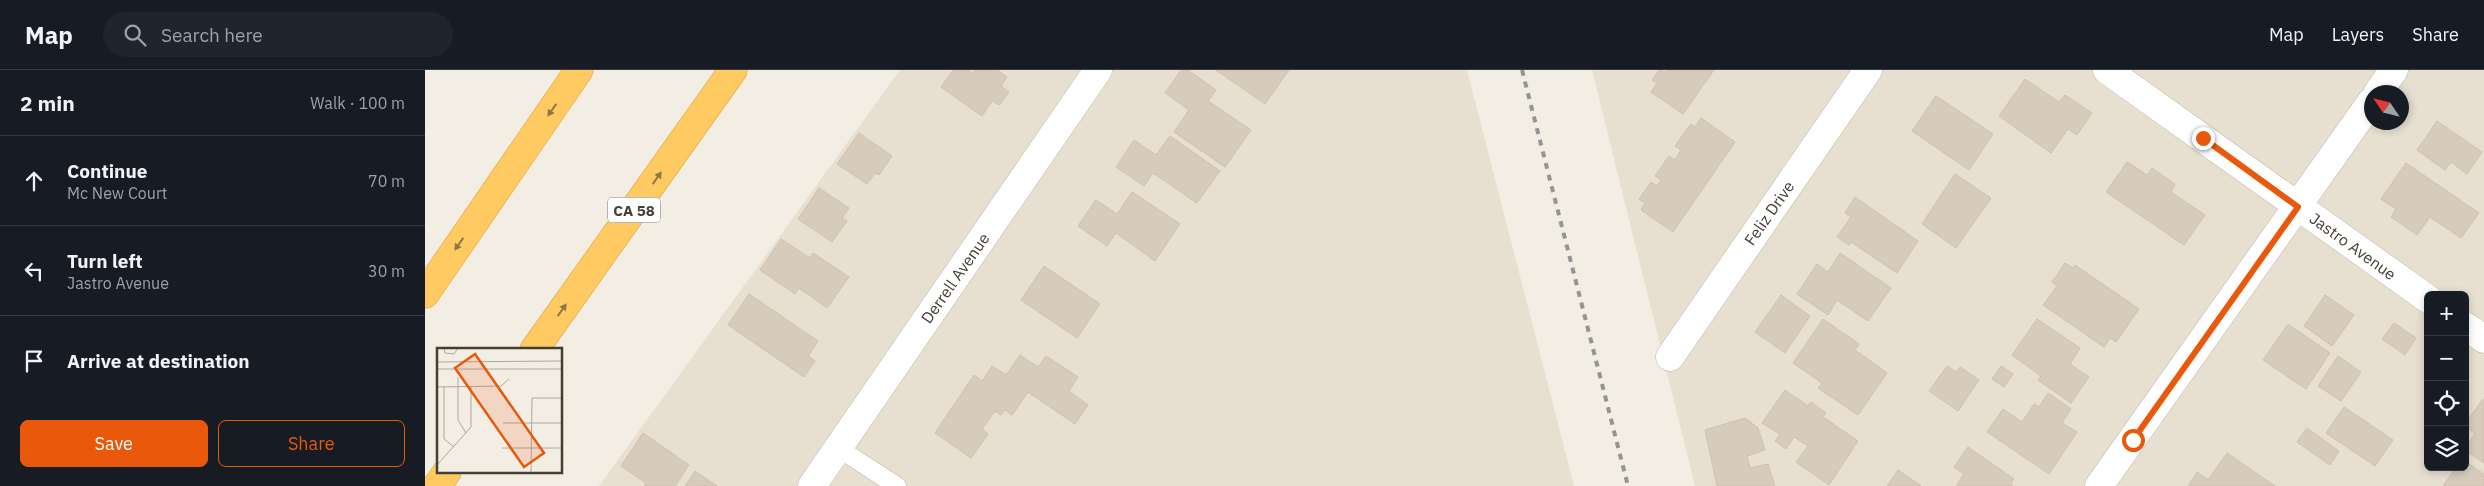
<!DOCTYPE html>
<meta charset="utf-8">
<style>
body{margin:0;font-family:"IBM Plex Sans",sans-serif;background:#20242c;color:#f1f3f6}
.controls{position:absolute;right:15px;bottom:15px;display:grid;overflow:hidden;border-radius:8px;box-shadow:0 2px 8px #0003}
.controls button{width:45px;height:45px;display:grid;place-items:center;padding:0;border:0;border-bottom:1px solid #363941;background:#171b24;color:#f1f3f6;font:25px sans-serif}
.compass{position:absolute;left:1939px;top:15px;width:45px;height:45px;border-radius:50%;background:#171b24;box-shadow:0 2px 8px #0003;rotate:305deg}
.stop{position:absolute;width:15px;height:15px;margin:-11px;border:4px solid #ea580c;border-radius:50%;background:#fff}
.stop.end{background:#ea580c;border-color:#fff;box-shadow:0 1px 5px #0008}
.list{margin:0;padding:0;list-style:none}
h2{display:flex;justify-content:space-between;align-items:center;height:65px;margin:0;padding:0 20px;font-size:21px}
h2 small{font-size:16px;font-weight:400;color:#9ea1a6}
.list li{display:grid;grid-template-columns:32px 1fr auto;gap:15px;align-items:center;box-sizing:border-box;height:90px;padding:0 20px;border-top:1px solid #363941}
.list b{display:block;font-size:19px;white-space:nowrap}
.list p{margin:0;font-size:16px;white-space:nowrap;color:#9ea1a6}
.list em{font-size:16px;font-style:normal;color:#9ea1a6}
.actions{display:flex;gap:10px;padding:15px 20px}
.actions a{flex:1;padding:11px 0;border:1px solid #ea580c;border-radius:8px;text-align:center;font-size:18px;color:#ea580c}
.actions .main{background:#ea580c;color:#fff}
.icon{flex:none;width:28px;height:28px;fill:none;stroke:currentColor;stroke-width:2;stroke-linecap:round;stroke-linejoin:round}
.map{position:relative;flex:none;width:2059px;height:416px;overflow:hidden}
header{display:flex;align-items:center;gap:30px;box-sizing:border-box;height:70px;padding:0 25px;background:#171b24;border-bottom:1px solid #363941}
header strong{font-size:24px}
nav{display:flex;gap:28px;margin-inline-start:auto;font-size:18px}
.search{width:350px;height:45px;background:#20242c;display:flex;align-items:center;gap:12px;box-sizing:border-box;padding:0 18px;border-radius:28px;color:#9ea1a6;font-size:19px}
main{display:flex}
aside{flex:1;background:#171b24}
.map>svg:first-child{display:block}
.residential{fill:#e7e0d1;fill-rule:evenodd}
.building{fill:#d7ccbb;stroke:#cfc1ac}
.lines{fill:none;stroke-linecap:round;stroke-linejoin:round}
.service-casing{stroke:#c1b8a9;stroke-width:19}
.minor-casing{stroke:#c1b8a9;stroke-width:29}
.motorway-casing{stroke:#e29f2e;stroke-width:29}
.service{stroke:#fff;stroke-width:18}
.minor{stroke:#fff;stroke-width:28}
.motorway{stroke:#ffca62;stroke-width:28}
.rail{stroke:#949494;stroke-width:4;stroke-dasharray:6 6;stroke-linecap:butt}
.oneway{fill:#8f7646}
.route{stroke:#ea580c;stroke-width:6}
.labels{text-anchor:middle;dominant-baseline:central;stroke-width:4;stroke-linejoin:round;paint-order:stroke}
.shield{fill:#fff;stroke:#7c7870;stroke-width:1}
.shield-label{font-size:15px;font-weight:bold;fill:#443e33}
.street-label{font-size:16px;fill:#443e33;stroke:#fff}
.inset-road{fill:none;stroke:#aca89d;stroke-width:1}
.view{fill:#e8590c;fill-opacity:0.15;stroke:#e8590c;stroke-width:2.5}
.inset-edge{fill:none;stroke:#443e33;stroke-width:2.5}
</style>
<header>
<strong>Map</strong>
<div class="search"><svg class="icon" aria-label="search" viewBox="0 0 24 24"><circle cx="10" cy="10" r="6"/><path d="M15 15l6 6"/></svg>Search here</div>
<nav><a>Map</a><a>Layers</a><a>Share</a></nav>
</header>
<main>
<aside>
<h2>2 min<small>Walk · 100 m</small></h2>
<ul class="list">
<li><svg class="icon" aria-label="ahead" viewBox="0 0 24 24"><path d="M12 20V5M6 11l6-6 6 6"/></svg><div><b>Continue</b><p>Mc New Court</p></div><em>70 m</em></li>
<li><svg class="icon" aria-label="left" viewBox="0 0 24 24"><path d="M17 20v-9H6M10 6l-5 5 5 5"/></svg><div><b>Turn left</b><p>Jastro Avenue</p></div><em>30 m</em></li>
<li><svg class="icon" aria-label="arrive" viewBox="0 0 24 24"><path d="M6 21V4h12l-3 4 3 4H6"/></svg><div><b>Arrive at destination</b></div></li>
</ul>
<div class="actions"><a class="main">Save</a><a>Share</a></div>
</aside>
<div class="map">
<svg width="2059" height="416" viewBox="0 0 2059 416">
<rect width="100%" height="100%" fill="#f2eee3"/>
<g class="residential">
<path d="M475,0H1042L1149,416H174Z"/>
<path d="M1167,0H2059V416H1270ZM1946,22H1976V52H1946ZM2003,225H2040V397H2003Z"/>
</g>
<g class="building">
<path d="M528,0H544L548,3L550,0H572L582,7L576,16L584,22L574,35L567,31L557,46L516,17Z"/>
<path d="M756,0H763L791,20L783,31L826,60L800,97L749,62L764,40L740,23Z"/>
<path d="M791,0H864L840,34Z"/>
<path d="M1234,0L1241,2L1242,0H1289L1258,44L1226,22L1232,13L1227,10Z"/>
<path d="M1600,9L1634,32L1640,25L1667,43L1652,65L1643,59L1626,83L1574,46Z"/>
<path d="M1511,26L1568,64L1544,100L1487,61Z"/>
<path d="M1276,48L1310,72L1248,162L1216,140L1220,133L1214,129L1226,112L1232,116L1236,110L1230,106L1244,86L1250,90L1256,80L1250,76L1266,54L1270,57Z"/>
<path d="M2012,51L2057,82L2042,104L2026,92L2020,100L1992,80Z"/>
<path d="M434,63L467,86L454,105L450,103L442,114L412,94Z"/>
<path d="M745,66L795,101L772,133L728,103L719,116L691,97L709,70L731,85Z"/>
<path d="M1702,92L1722,105L1727,98L1750,114L1746,122L1780,145L1759,175L1681,122Z"/>
<path d="M1981,93L2054,143L2036,168L2005,147L1992,165L1966,147L1971,139L1956,129Z"/>
<path d="M1530,104L1566,128L1531,178L1497,154Z"/>
<path d="M394,118L424,138L417,148L422,151L407,172L373,149Z"/>
<path d="M707,122L755,154L730,191L691,163L682,176L653,156L671,130L692,144Z"/>
<path d="M1430,127L1493,171L1472,203L1426,172L1424,175L1412,167L1426,147L1420,143Z"/>
<path d="M356,169L385,188L388,183L424,207L402,238L374,218L370,224L335,200Z"/>
<path d="M1415,183L1466,218L1443,251L1412,230L1403,245L1372,224L1392,194L1403,202Z"/>
<path d="M1640,193L1648,198L1650,195L1714,239L1691,272L1685,268L1679,277L1618,235L1632,216L1627,212Z"/>
<path d="M619,196L675,234L652,268L596,230Z"/>
<path d="M324,224L393,271L383,286L390,291L379,307L303,255Z"/>
<path d="M1356,225L1385,246L1360,283L1330,262Z"/>
<path d="M1900,225L1929,245L1907,276L1879,256Z"/>
<path d="M1398,249L1434,274L1430,280L1462,303L1433,345L1393,318L1397,313L1368,293Z"/>
<path d="M1612,249L1655,278L1645,294L1664,307L1646,333L1613,310L1616,306L1587,285Z"/>
<path d="M1969,253L1991,268L1980,285L1957,269Z"/>
<path d="M1863,254L1905,283L1881,319L1838,290Z"/>
<path d="M595,285L613,297L621,286L653,307L644,321L663,335L650,354L603,322L587,345L580,340L576,345L570,341L557,359L563,364L546,388L510,363L549,305L557,311L567,296L581,305Z"/>
<path d="M1913,286L1936,302L1916,331L1893,316Z"/>
<path d="M1522,296L1532,302L1535,297L1554,310L1533,341L1504,321Z"/>
<path d="M1576,296L1588,304L1579,317L1567,309Z"/>
<path d="M1360,320L1383,336L1386,332L1401,343L1398,347L1433,371L1404,415L1371,392L1383,376L1369,367L1361,379L1350,371L1355,364L1337,353Z"/>
<path d="M1623,323L1646,339L1637,353L1652,362L1624,404L1562,362L1578,339L1597,352L1609,334L1614,337Z"/>
<path d="M2058,329L2059,330V393L2040,380L2050,363L2040,357V354Z"/>
<path d="M1919,337L1968,370L1950,396L1901,363Z"/>
<path d="M1320,348L1333,358L1340,380L1322,386L1325,398L1343,394L1350,416H1292L1280,360Z"/>
<path d="M1882,358L1914,381L1905,395L1872,372Z"/>
<path d="M218,363L264,395L250,416H219L221,413L196,396Z"/>
<path d="M1543,377L1589,409L1585,414L1588,416H1531L1539,404L1529,397Z"/>
<path d="M1802,383L1850,416H1763L1772,402L1783,410Z"/>
<path d="M2040,391L2059,404V416H2018L2031,397H2040Z"/>
<path d="M1473,400L1496,416H1462Z"/>
<path d="M270,401L292,416H260Z"/>
</g>
<g class="lines">
<g class="service-casing">
<path id="service" d="M413,378L472,416"/>
</g>
<g class="minor-casing">
<g id="minor">
<path d="M1682,0L2003,229"/>
<path d="M1953,22L1969,0"/>
<path d="M2040,256L2059,269"/>
<path d="M1245,287L1443,0"/>
<path d="M387,416L673,0"/>
<path d="M1674,416L1946,32"/>
</g>
</g>
<g class="motorway-casing">
<g id="motorway">
<path d="M0,224L154,0"/>
<path d="M109,280L308,0"/>
<path d="M12,416L22,402"/>
</g>
</g>
<use href="#service" class="service"/>
<use href="#minor" class="minor"/>
<use href="#motorway" class="motorway"/>
<path class="rail" d="M1097,0L1203,416"/>
</g>
<defs><path id="oneway-solid" d="M-6-.8H1V-3.2L6.5 0L1 3.2V.8H-6Z" transform="scale(1.25)"/></defs>
<g class="oneway">
<use href="#oneway-solid" transform="translate(127 40) rotate(125)"/>
<use href="#oneway-solid" transform="translate(232 108) rotate(-55)"/>
<use href="#oneway-solid" transform="translate(34 174) rotate(125)"/>
<use href="#oneway-solid" transform="translate(137 240) rotate(-55)"/>
</g>
<g class="lines">
<path class="route" d="M1708,370L1873,137L1778,68"/>
</g>
<g class="labels">
<rect class="shield" x="183" y="127.5" width="52" height="25" rx="4"/>
<g class="shield-label">
<text x="209" y="140">CA 58</text>
</g>
<g class="street-label">
<text transform="translate(1344 143) rotate(-55)">Feliz Drive</text>
<text transform="translate(1928 176) rotate(36)">Jastro Avenue</text>
<text transform="translate(530 208) rotate(-55)">Derrell Avenue</text>
</g>
</g>
<g transform="translate(12 278)">
<rect width="125" height="125" fill="#f2eee3"/>
<path class="inset-road" d="M7,0L8,5L17,6L21,0M0,14L125,13M0,21H125M21,29V72L29,85M0,39L64,38L72,31M7,39V91L17,99M66,75H125M65,100H125M0,117L34,79V39M94,125L95,50H125"/>
<path class="view" d="M38,6L107,105L87,119L18,20Z"/>
<rect width="125" height="125" class="inset-edge"/>
</g>
</svg>
<div class="controls">
<button>+</button>
<button>−</button>
<button><svg class="icon" aria-label="locate" viewBox="0 0 24 24"><circle cx="12" cy="12" r="6"/><path d="M12 2v4M12 18v4M2 12h4M18 12h4"/></svg></button>
<button><svg class="icon" aria-label="layers" viewBox="0 0 24 24"><path d="M12 4l9 5-9 5-9-5zM3 14l9 5 9-5"/></svg></button>
</div>
<svg class="compass" viewBox="-18 -18 36 36"><path d="M0-13l5 13h-10z" fill="#e53935"/><path d="M0 13l5-13h-10z" fill="#9ea1a6"/></svg>
<div class="stop" style="left:1708px;top:370px"></div>
<div class="stop end" style="left:1778px;top:68px"></div>
</div>
</main>
